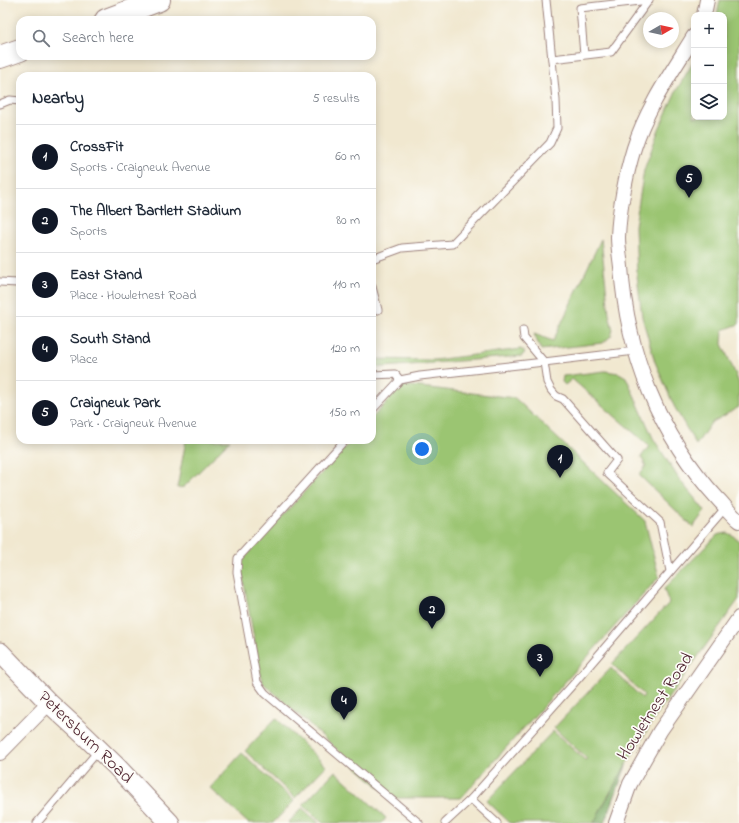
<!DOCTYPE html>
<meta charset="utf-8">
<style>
body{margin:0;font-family:"Indie Flower",sans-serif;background:#f6f6f7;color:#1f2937}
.controls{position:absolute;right:12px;top:12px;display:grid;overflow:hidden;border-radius:8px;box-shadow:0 2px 10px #0003}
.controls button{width:36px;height:36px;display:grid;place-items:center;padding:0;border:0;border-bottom:1px solid #e0e1e3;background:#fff;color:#1f2937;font:20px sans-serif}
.compass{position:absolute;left:643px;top:12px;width:36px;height:36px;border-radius:50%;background:#fff;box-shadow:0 2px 10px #0003;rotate:81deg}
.you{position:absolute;left:422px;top:449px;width:14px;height:14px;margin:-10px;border:3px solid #fff;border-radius:50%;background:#1a73e8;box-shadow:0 0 0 6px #1a73e833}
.badge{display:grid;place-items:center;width:26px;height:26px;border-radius:50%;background:#111827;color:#fff;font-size:13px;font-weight:700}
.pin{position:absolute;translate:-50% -33px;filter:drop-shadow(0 1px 2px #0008)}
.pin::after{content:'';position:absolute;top:21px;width:14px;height:12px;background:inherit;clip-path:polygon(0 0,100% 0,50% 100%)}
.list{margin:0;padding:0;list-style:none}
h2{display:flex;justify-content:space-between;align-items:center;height:52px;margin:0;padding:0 16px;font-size:17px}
h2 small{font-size:13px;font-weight:400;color:#747a83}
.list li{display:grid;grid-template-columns:26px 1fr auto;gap:12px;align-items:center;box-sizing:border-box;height:64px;padding:0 16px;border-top:1px solid #e0e1e3}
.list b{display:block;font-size:15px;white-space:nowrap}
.list p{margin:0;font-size:13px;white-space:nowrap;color:#747a83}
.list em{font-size:13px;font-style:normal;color:#747a83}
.icon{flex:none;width:22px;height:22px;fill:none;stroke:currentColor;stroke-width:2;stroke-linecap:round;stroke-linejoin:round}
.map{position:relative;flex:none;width:739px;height:823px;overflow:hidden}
.search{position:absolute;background:#fff;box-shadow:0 2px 10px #0003;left:16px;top:16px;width:360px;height:44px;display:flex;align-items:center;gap:10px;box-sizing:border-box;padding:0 14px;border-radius:12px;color:#747a83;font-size:15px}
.panel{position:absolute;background:#fff;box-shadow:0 2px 10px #0003;left:16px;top:72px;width:360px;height:372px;border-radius:12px}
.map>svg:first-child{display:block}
.green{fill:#9bc572;stroke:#72724e}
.forest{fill:#7caa64;stroke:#636448}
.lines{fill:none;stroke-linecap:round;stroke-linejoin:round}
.service-casing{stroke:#9e847e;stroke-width:9}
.minor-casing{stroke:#9e847e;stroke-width:16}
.secondary-casing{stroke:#9e847e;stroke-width:21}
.primary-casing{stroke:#9e847e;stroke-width:24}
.service{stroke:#fff;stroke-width:7}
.minor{stroke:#fff;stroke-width:14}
.secondary{stroke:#fff;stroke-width:19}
.primary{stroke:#fff;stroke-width:22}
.labels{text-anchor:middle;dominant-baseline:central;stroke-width:3.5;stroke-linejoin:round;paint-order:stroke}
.street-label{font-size:18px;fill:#4a1f2b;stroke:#fdfcf7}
</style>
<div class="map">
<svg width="739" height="823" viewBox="0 0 739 823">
<rect width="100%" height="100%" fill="#fdfcf7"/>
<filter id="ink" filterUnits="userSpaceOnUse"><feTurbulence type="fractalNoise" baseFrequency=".025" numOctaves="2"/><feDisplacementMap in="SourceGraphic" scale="8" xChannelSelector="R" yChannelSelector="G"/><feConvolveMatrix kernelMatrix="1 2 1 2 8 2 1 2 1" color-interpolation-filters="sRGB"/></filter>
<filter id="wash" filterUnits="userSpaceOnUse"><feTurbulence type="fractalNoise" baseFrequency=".012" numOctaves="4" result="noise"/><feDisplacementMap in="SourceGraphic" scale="16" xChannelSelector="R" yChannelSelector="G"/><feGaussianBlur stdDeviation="0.9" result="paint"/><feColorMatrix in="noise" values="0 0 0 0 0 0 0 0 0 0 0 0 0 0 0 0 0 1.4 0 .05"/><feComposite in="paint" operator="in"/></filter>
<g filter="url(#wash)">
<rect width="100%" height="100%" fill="#f1e8d0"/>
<g class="green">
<path d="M720,0H739V324L723,330L722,344L736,375L739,384V407L711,423L696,445L674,406L655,362L642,317L637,275L635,226L644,170L659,129L676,91L694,61V117H724V15H717Z"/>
<path d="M601,239L609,314L613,330L611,336L603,343L541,350L534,334L553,341Z"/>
<path d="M521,349L525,352L522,356L372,368V359L434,360Z"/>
<path d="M605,371L619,373L626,377L653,438L679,479L705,511L693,527L639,475L646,466L641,457L649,446L572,379L565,385L562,382L563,376Z"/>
<path d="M403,385L515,398L645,521L659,577L461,798H391L262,682L240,562L352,440H372V418Z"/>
<path d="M186,440H230L184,487L177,488Z"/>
<path d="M727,533L732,535L739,541V599L659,711L627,763L601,809L594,823H510L487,801L553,731L585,760L587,759L554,728L611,668L642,698L644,695L612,664L669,603L664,589L717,535Z"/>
<path d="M276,718L326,766L295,798L245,751Z"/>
<path d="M242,753L294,801L273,823H248L210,788Z"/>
<path d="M335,771L386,818L382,823H323L303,805Z"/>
<path d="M302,808L319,823H288Z"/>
</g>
<path class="forest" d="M627,763L605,823H594L601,809Z"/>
</g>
<g filter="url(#ink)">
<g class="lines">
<g class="service-casing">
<g id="service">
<path d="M552,59L611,52L649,0L580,8L584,55"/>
<path d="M0,104L10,100L20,101"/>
<path d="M372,259L402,248L452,244L550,143L557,128L556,100L546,0"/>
<path d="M0,282L17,283L20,285"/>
<path d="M372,287L378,310"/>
<path d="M523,330L524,338L544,362L547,382L551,390L556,396L563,399L617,460L607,473L660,522L670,571"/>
<path d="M372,375L395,374L400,380"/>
<path d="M372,410L400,380L420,376L544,362L635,351"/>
<path d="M345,440L238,558L237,572L257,682L265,693L419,823"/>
<path d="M471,799L497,823"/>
<path d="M37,823L99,750"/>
<path d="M445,823L471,799L576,681L726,507"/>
</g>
</g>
<g class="minor-casing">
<g id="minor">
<path d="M704,15L707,0"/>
<path d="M694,36C672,72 647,107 634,148C626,174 619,210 618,237C618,247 620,257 621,267C627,354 659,435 718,499C725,506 731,515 739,521"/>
<path d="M0,753L49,703"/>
<path d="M616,823L630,784L660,731L739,618"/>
</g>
</g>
<g class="secondary-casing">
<path id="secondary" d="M0,652L49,703L85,736L116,766L170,823"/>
</g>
<g class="primary-casing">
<g id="primary">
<path d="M106,20L159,0"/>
<path d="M0,57L20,50"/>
</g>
</g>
<use href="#service" class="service"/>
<use href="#minor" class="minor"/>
<use href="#secondary" class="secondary"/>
<use href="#primary" class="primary"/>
</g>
</g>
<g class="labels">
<g class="street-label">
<text transform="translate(656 707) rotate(-57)">Howletnest Road</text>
<text transform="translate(85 738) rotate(44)">Petersburn Road</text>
</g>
</g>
</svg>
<div class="controls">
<button>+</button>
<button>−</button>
<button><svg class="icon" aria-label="layers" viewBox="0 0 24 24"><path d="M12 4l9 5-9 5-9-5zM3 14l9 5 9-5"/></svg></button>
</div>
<svg class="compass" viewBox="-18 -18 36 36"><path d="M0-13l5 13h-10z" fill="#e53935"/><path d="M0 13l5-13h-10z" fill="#747a83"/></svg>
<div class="you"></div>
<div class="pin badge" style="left:560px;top:478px">1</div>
<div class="pin badge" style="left:432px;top:629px">2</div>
<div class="pin badge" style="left:540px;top:677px">3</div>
<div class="pin badge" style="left:344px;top:720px">4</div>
<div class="pin badge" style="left:689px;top:198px">5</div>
<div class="search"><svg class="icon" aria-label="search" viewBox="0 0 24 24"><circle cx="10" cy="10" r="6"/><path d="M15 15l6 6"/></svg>Search here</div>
<section class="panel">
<h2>Nearby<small>5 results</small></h2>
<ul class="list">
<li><span class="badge">1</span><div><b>CrossFit</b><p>Sports · Craigneuk Avenue</p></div><em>60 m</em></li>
<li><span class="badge">2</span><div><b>The Albert Bartlett Stadium</b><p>Sports</p></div><em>80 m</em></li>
<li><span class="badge">3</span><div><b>East Stand</b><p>Place · Howletnest Road</p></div><em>110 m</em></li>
<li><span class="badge">4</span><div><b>South Stand</b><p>Place</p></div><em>120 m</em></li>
<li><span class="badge">5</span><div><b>Craigneuk Park</b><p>Park · Craigneuk Avenue</p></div><em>150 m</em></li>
</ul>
</section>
</div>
